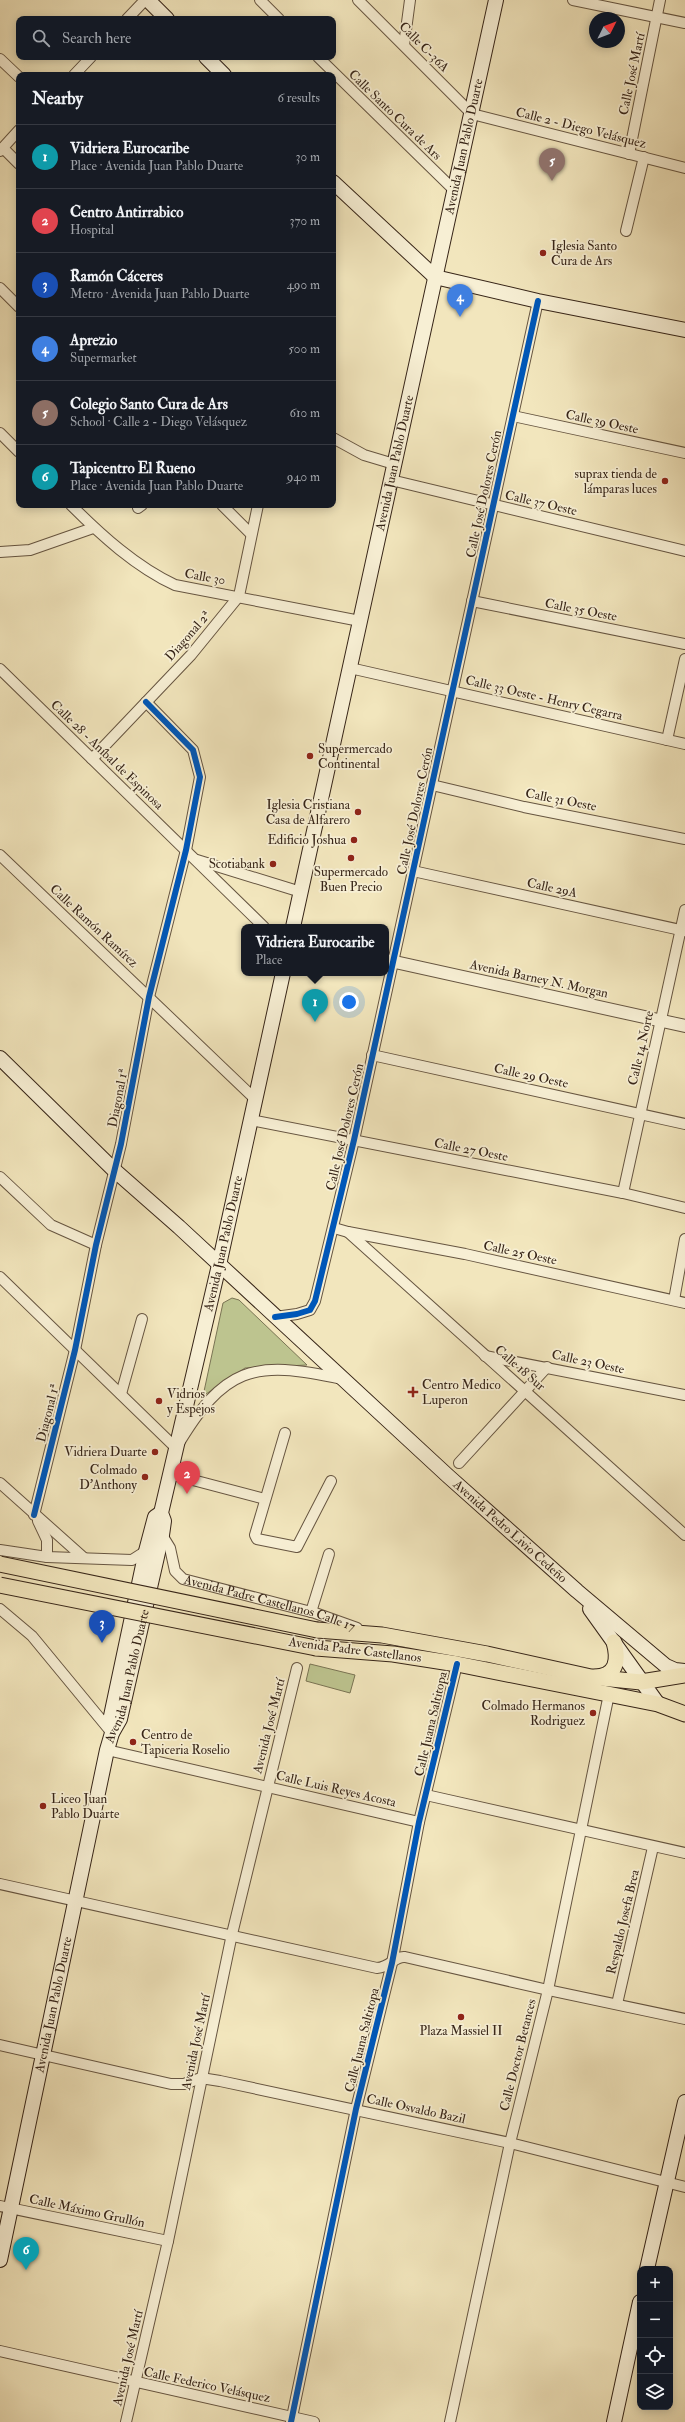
<!DOCTYPE html>
<meta charset="utf-8">
<style>
body{margin:0;font-family:"IM FELL Double Pica",serif;background:#20242c;color:#f1f3f6}
.controls{position:absolute;right:12px;bottom:12px;display:grid;overflow:hidden;border-radius:8px;box-shadow:0 2px 10px #0003}
.controls button{width:36px;height:36px;display:grid;place-items:center;padding:0;border:0;border-bottom:1px solid #363941;background:#171b24;color:#f1f3f6;font:20px sans-serif}
.compass{position:absolute;left:589px;top:12px;width:36px;height:36px;border-radius:50%;background:#171b24;box-shadow:0 2px 10px #0003;rotate:48deg}
.you{position:absolute;left:349px;top:1002px;width:14px;height:14px;margin:-10px;border:3px solid #fff;border-radius:50%;background:#1a73e8;box-shadow:0 0 0 6px #1a73e833}
.badge{display:grid;place-items:center;width:26px;height:26px;border-radius:50%;background:#c59692;color:#fff;font-size:13px;font-weight:700}
.pin{position:absolute;translate:-50% -33px;filter:drop-shadow(0 1px 2px #0008)}
.pin::after{content:'';position:absolute;top:21px;width:14px;height:12px;background:inherit;clip-path:polygon(0 0,100% 0,50% 100%)}
.popup{position:absolute;left:241px;top:924px;width:148px;height:52px;box-sizing:border-box;display:grid;place-content:center;border-radius:8px;background:#171b24;filter:drop-shadow(0 1px 3px #0005);font-size:13px;white-space:nowrap;color:#9ea1a6}
.popup b{font-size:15px;color:#f1f3f6}
.popup::after{content:'';position:absolute;left:50%;top:100%;margin-left:-8px;border:8px solid transparent;border-top-color:#171b24}
.list{margin:0;padding:0;list-style:none}
h2{display:flex;justify-content:space-between;align-items:center;height:52px;margin:0;padding:0 16px;font-size:17px}
h2 small{font-size:13px;font-weight:400;color:#9ea1a6}
.list li{display:grid;grid-template-columns:26px 1fr auto;gap:12px;align-items:center;box-sizing:border-box;height:64px;padding:0 16px;border-top:1px solid #363941}
.list b{display:block;font-size:15px;white-space:nowrap}
.list p{margin:0;font-size:13px;white-space:nowrap;color:#9ea1a6}
.list em{font-size:13px;font-style:normal;color:#9ea1a6}
.icon{flex:none;width:22px;height:22px;fill:none;stroke:currentColor;stroke-width:2;stroke-linecap:round;stroke-linejoin:round}
.map{position:relative;flex:none;width:685px;height:2422px;overflow:hidden}
.search{position:absolute;background:#171b24;box-shadow:0 2px 10px #0003;left:16px;top:16px;width:320px;height:44px;display:flex;align-items:center;gap:10px;box-sizing:border-box;padding:0 14px;border-radius:8px;color:#9ea1a6;font-size:15px}
.panel{position:absolute;background:#171b24;box-shadow:0 2px 10px #0003;left:16px;top:72px;width:320px;height:436px;border-radius:8px}
.map>svg:first-child{display:block}
.green{fill:#bdc48f;stroke:#7a7454}
.lines{fill:none;stroke-linecap:round;stroke-linejoin:round}
.minor-casing{stroke:#665541;stroke-width:12}
.tertiary-casing{stroke:#665541;stroke-width:14}
.secondary-casing{stroke:#372518;stroke-width:16}
.primary-casing{stroke:#372518;stroke-width:17}
.minor{stroke:#f7efd4;stroke-width:10}
.tertiary{stroke:#f7efd4;stroke-width:12}
.secondary{stroke:#f7efd4;stroke-width:14}
.primary{stroke:#f2e6bd;stroke-width:15}
.primary-bridge-casing{stroke:#372518;stroke-width:17;stroke-linecap:butt}
.primary-bridge{stroke:#f2e6bd;stroke-width:15}
.cycleway-casing{stroke:#f7efd4;stroke-width:8}
.cycleway{stroke:#0057b8;stroke-width:6}
.poi-dot{fill:#8f2418;stroke:#f7efd4;stroke-width:1.5}
.labels{text-anchor:middle;dominant-baseline:central;stroke-width:3.5;stroke-linejoin:round;paint-order:stroke}
.street-label{font-size:13px;fill:#372518;stroke:#f7efd4}
.poi-label{font-size:13px;fill:#372518;stroke:#f7efd4;text-anchor:end}
</style>
<div class="map">
<svg width="685" height="2422" viewBox="0 0 685 2422">
<rect width="100%" height="100%" fill="#f2e6bd"/>
<filter id="stains"><feTurbulence type="fractalNoise" baseFrequency=".005" numOctaves="4"/><feColorMatrix values="0 0 0 0 .2 0 0 0 0 .09 0 0 0 0 .02 0 0 0 .5 -.17"/></filter>
<radialGradient id="worn" r=".72"><stop offset=".6" stop-color="#630" stop-opacity="0"/><stop offset="1" stop-color="#630" stop-opacity=".3"/></radialGradient>
<g class="green">
<path d="M232,1298L239,1300L307,1365L245,1368L203,1396L223,1303Z"/>
<path d="M310,1664L355,1675L350,1693L306,1681Z"/>
</g>
<g class="lines">
<g class="minor-casing">
<g id="minor">
<path d="M260,0L279,19"/>
<path d="M358,0L472,114L685,168"/>
<path d="M573,0L685,23"/>
<path d="M127,19L145,0"/>
<path d="M404,45L410,0"/>
<path d="M318,57L455,191"/>
<path d="M0,59L19,77"/>
<path d="M74,75L91,57"/>
<path d="M3,148L19,164"/>
<path d="M0,151L19,130"/>
<path d="M629,154L660,0"/>
<path d="M626,231L644,157"/>
<path d="M0,288L19,307"/>
<path d="M513,416L685,453"/>
<path d="M0,433L19,452"/>
<path d="M333,438L364,455L394,464"/>
<path d="M391,480L685,551"/>
<path d="M71,505C101,535 136,567 175,585L360,621"/>
<path d="M222,505L251,534"/>
<path d="M138,508L142,505"/>
<path d="M0,552L30,550L93,528"/>
<path d="M472,601L685,644"/>
<path d="M350,668L685,744"/>
<path d="M0,669L264,927"/>
<path d="M667,740L685,659"/>
<path d="M92,759L191,655L239,596L258,505"/>
<path d="M432,785L524,807L685,839"/>
<path d="M0,855L255,1099"/>
<path d="M197,860L301,892"/>
<path d="M413,871L685,931"/>
<path d="M372,1055L685,1124"/>
<path d="M251,1120L623,1193L685,1208"/>
<path d="M0,1177L51,1225L96,1245"/>
<path d="M623,1193L685,910"/>
<path d="M334,1228L348,1232L685,1535"/>
<path d="M348,1232L465,1254L685,1303"/>
<path d="M0,1277L176,1448C224,1367 252,1359 342,1379"/>
<path d="M674,1300L685,1239"/>
<path d="M275,1317L297,1314L310,1310L315,1301L354,1140L538,301"/>
<path d="M485,1356L685,1395"/>
<path d="M121,1394L142,1319"/>
<path d="M285,1433L255,1535L257,1539L297,1547L331,1481"/>
<path d="M459,1463L547,1367"/>
<path d="M170,1474L265,1499"/>
<path d="M0,1483L84,1558"/>
<path d="M34,1515L75,1350L96,1245L121,1144L149,997L186,850L200,777L193,750L146,702"/>
<path d="M38,1521L47,1540V1557"/>
<path id="s1" d="M162,1535L170,1548L175,1571L183,1579L315,1613L357,1628"/>
<path d="M0,1550L47,1557L132,1560L146,1551"/>
<path d="M0,1609L32,1636L112,1733"/>
<path d="M311,1612L329,1554"/>
<path d="M107,1750L419,1822"/>
<path d="M426,1795L685,1853"/>
<path d="M0,1884L377,1968C391,1967 394,1956 405,1957L548,1990L685,2019"/>
<path d="M617,2004L653,1847"/>
<path d="M0,2045L171,2084H184L201,2078L220,2081L510,2143L685,2187"/>
<path d="M0,2206L168,2241"/>
<path d="M0,2351L314,2422"/>
<path d="M126,2422L168,2241L232,1934L297,1668"/>
<path d="M291,2422L356,2109L392,1963L419,1822L457,1664"/>
<path d="M450,2422L510,2143L548,1990L609,1694"/>
</g>
</g>
<g class="tertiary-casing">
<path id="tertiary" d="M386,960L685,1026"/>
</g>
<g class="secondary-casing">
<g id="secondary">
<path d="M148,0L167,19"/>
<path d="M206,57L224,75"/>
<path d="M333,182L435,277L538,301L685,330"/>
<path id="s2" d="M293,927L496,0"/>
<path id="s3" d="M0,1058L113,1169L179,1227L448,1476L577,1591L666,1666L675,1670L685,1671"/>
<path d="M590,1609L658,1704"/>
<path d="M112,1733L111,1716L146,1551L155,1517L161,1513"/>
<path id="s4" d="M0,2260L107,1750L112,1733L120,1719L162,1535L164,1521L161,1513L219,1265L283,973"/>
<path d="M647,2269L685,2102"/>
<path d="M614,2422L640,2302"/>
</g>
</g>
<g class="primary-casing">
<g id="primary">
<path d="M317,1630L382,1635L487,1654L591,1677L641,1682L685,1675"/>
<path d="M316,1648L393,1654L457,1664L658,1704L685,1714"/>
<path d="M595,1677C617,1676 619,1660 614,1642"/>
</g>
</g>
<use href="#minor" class="minor"/>
<use href="#tertiary" class="tertiary"/>
<use href="#secondary" class="secondary"/>
<use href="#primary" class="primary"/>
<g class="primary-bridge-casing">
<g id="primary-bridge">
<path d="M0,1564L317,1630"/>
<path d="M0,1585L316,1648"/>
</g>
</g>
<use href="#primary-bridge" class="primary-bridge"/>
<g class="cycleway-casing">
<g id="cycleway">
<path d="M275,1317L297,1314L310,1310L315,1301L354,1140L538,301"/>
<path d="M34,1515L75,1350L96,1245L121,1144L149,997L186,850L200,777L193,750L146,702"/>
<path d="M291,2422L356,2109L392,1963L419,1822L457,1664"/>
</g>
</g>
<use href="#cycleway" class="cycleway"/>
</g>
<g class="poi-dot">
<circle cx="543" cy="253" r="4"/>
<circle cx="665" cy="481" r="4"/>
<circle cx="310" cy="756" r="4"/>
<circle cx="358" cy="812" r="4"/>
<circle cx="354" cy="840" r="4"/>
<circle cx="351" cy="858" r="4"/>
<circle cx="273" cy="864" r="4"/>
<path d="M411 1386h4v4h4v4h-4v4h-4v-4h-4v-4h4z"/>
<circle cx="159" cy="1401" r="4"/>
<circle cx="155" cy="1452" r="4"/>
<circle cx="145" cy="1477" r="4"/>
<circle cx="593" cy="1713" r="4"/>
<circle cx="133" cy="1742" r="4"/>
<circle cx="43" cy="1806" r="4"/>
<circle cx="461" cy="2017" r="4"/>
</g>
<g class="labels">
<g class="street-label">
<text transform="translate(424 47) rotate(45)">Calle C-36A</text>
<text transform="translate(632 74) rotate(-78)">Calle José Martí</text>
<text transform="translate(395 115) rotate(44)">Calle Santo Cura de Ars</text>
<text transform="translate(581 128) rotate(14)">Calle 2 - Diego Velásquez</text>
<text stroke="none"><textPath href="#s2" startOffset="799">Avenida Juan Pablo Duarte</textPath></text>
<text transform="translate(602 422) rotate(12)">Calle 39 Oeste</text>
<text stroke="none"><textPath href="#s2" startOffset="475">Avenida Juan Pablo Duarte</textPath></text>
<text transform="translate(484 494) rotate(-78)">Calle José Dolores Cerón</text>
<text transform="translate(541 503) rotate(13)">Calle 37 Oeste</text>
<text transform="translate(205 577) rotate(10)">Calle 30</text>
<text transform="translate(581 610) rotate(11)">Calle 35 Oeste</text>
<text transform="translate(188 636) rotate(-49)">Diagonal 2ª</text>
<text transform="translate(544 698) rotate(13)">Calle 33 Oeste - Henry Cegarra</text>
<text transform="translate(107 755) rotate(44)">Calle 28 - Aníbal de Espinosa</text>
<text transform="translate(561 800) rotate(11)">Calle 31 Oeste</text>
<text transform="translate(415 811) rotate(-78)">Calle José Dolores Cerón</text>
<text transform="translate(552 888) rotate(12)">Calle 29A</text>
<text transform="translate(94 926) rotate(43)">Calle Ramón Ramírez</text>
<text transform="translate(539 979) rotate(12)">Avenida Barney N. Morgan</text>
<text transform="translate(641 1048) rotate(-77)">Calle 14 Norte</text>
<text transform="translate(531 1076) rotate(12)">Calle 29 Oeste</text>
<text transform="translate(118 1098) rotate(-79)">Diagonal 1ª</text>
<text transform="translate(345 1127) rotate(-77)">Calle José Dolores Cerón</text>
<text transform="translate(471 1150) rotate(11)">Calle 27 Oeste</text>
<text stroke="none"><textPath href="#s4" startOffset="1043">Avenida Juan Pablo Duarte</textPath></text>
<text transform="translate(520 1253) rotate(12)">Calle 25 Oeste</text>
<text transform="translate(588 1362) rotate(12)">Calle 23 Oeste</text>
<text transform="translate(520 1368) rotate(41)">Calle 18 Sur</text>
<text transform="translate(48 1413) rotate(-76)">Diagonal 1ª</text>
<text stroke="none"><textPath href="#s3" startOffset="696">Avenida Pedro Livio Cedeño</textPath></text>
<text stroke="none"><textPath href="#s1" startOffset="140">Avenida Padre Castellanos Calle 17</textPath></text>
<text transform="translate(355 1650) rotate(7)">Avenida Padre Castellanos</text>
<text stroke="none"><textPath href="#s4" startOffset="598">Avenida Juan Pablo Duarte</textPath></text>
<text transform="translate(431 1724) rotate(-77)">Calle Juana Saltitopa</text>
<text transform="translate(269 1726) rotate(-76)">Avenida José Martí</text>
<text transform="translate(336 1789) rotate(13)">Calle Luis Reyes Acosta</text>
<text transform="translate(623 1922) rotate(-77)">Respaldo Josefa Brea</text>
<text stroke="none"><textPath href="#s4" startOffset="261">Avenida Juan Pablo Duarte</textPath></text>
<text transform="translate(362 2040) rotate(-76)">Calle Juana Saltitopa</text>
<text transform="translate(196 2042) rotate(-78)">Avenida José Martí</text>
<text transform="translate(518 2055) rotate(-76)">Calle Doctor Betances</text>
<text transform="translate(416 2109) rotate(12)">Calle Osvaldo Bazil</text>
<text transform="translate(87 2211) rotate(12)">Calle Máximo Grullón</text>
<text transform="translate(128 2358) rotate(-77)">Avenida José Martí</text>
<text transform="translate(207 2385) rotate(12)">Calle Federico Velásquez</text>
</g>
<g class="poi-label">
<text x="551" y="246" text-anchor="start">Iglesia Santo<tspan x="551" dy="15">Cura de Ars</tspan></text>
<text x="657" y="474">suprax tienda de<tspan x="657" dy="15">lámparas luces</tspan></text>
<text x="318" y="749" text-anchor="start">Supermercado<tspan x="318" dy="15">Continental</tspan></text>
<text x="350" y="805">Iglesia Cristiana<tspan x="350" dy="15">Casa de Alfarero</tspan></text>
<text x="346" y="840">Edificio Joshua</text>
<text x="265" y="864">Scotiabank</text>
<text x="351" y="872" text-anchor="middle">Supermercado<tspan x="351" dy="15">Buen Precio</tspan></text>
<text x="422" y="1385" text-anchor="start">Centro Medico<tspan x="422" dy="15">Luperon</tspan></text>
<text x="167" y="1394" text-anchor="start">Vidrios<tspan x="167" dy="15">y Espejos</tspan></text>
<text x="147" y="1452">Vidriera Duarte</text>
<text x="137" y="1470">Colmado<tspan x="137" dy="15">D'Anthony</tspan></text>
<text x="585" y="1706">Colmado Hermanos<tspan x="585" dy="15">Rodriguez</tspan></text>
<text x="141" y="1735" text-anchor="start">Centro de<tspan x="141" dy="15">Tapiceria Roselio</tspan></text>
<text x="51" y="1799" text-anchor="start">Liceo Juan<tspan x="51" dy="15">Pablo Duarte</tspan></text>
<text x="461" y="2031" text-anchor="middle">Plaza Massiel II</text>
</g>
</g>
<rect width="100%" height="100%" filter="url(#stains)"/>
<rect width="100%" height="100%" fill="url(#worn)"/>
</svg>
<div class="controls">
<button>+</button>
<button>−</button>
<button><svg class="icon" aria-label="locate" viewBox="0 0 24 24"><circle cx="12" cy="12" r="6"/><path d="M12 2v4M12 18v4M2 12h4M18 12h4"/></svg></button>
<button><svg class="icon" aria-label="layers" viewBox="0 0 24 24"><path d="M12 4l9 5-9 5-9-5zM3 14l9 5 9-5"/></svg></button>
</div>
<svg class="compass" viewBox="-18 -18 36 36"><path d="M0-13l5 13h-10z" fill="#e53935"/><path d="M0 13l5-13h-10z" fill="#9ea1a6"/></svg>
<div class="you"></div>
<div class="pin badge" style="left:315px;top:1022px;background:#0f9aa8">1</div>
<div class="popup"><b>Vidriera Eurocaribe</b>Place</div>
<div class="pin badge" style="left:187px;top:1494px;background:#e0444e">2</div>
<div class="pin badge" style="left:102px;top:1643px;background:#1a4fb4">3</div>
<div class="pin badge" style="left:460px;top:317px;background:#3f7fe0">4</div>
<div class="pin badge" style="left:552px;top:181px;background:#8d6e63">5</div>
<div class="pin badge" style="left:26px;top:2270px;background:#0f9aa8">6</div>
<div class="search"><svg class="icon" aria-label="search" viewBox="0 0 24 24"><circle cx="10" cy="10" r="6"/><path d="M15 15l6 6"/></svg>Search here</div>
<section class="panel">
<h2>Nearby<small>6 results</small></h2>
<ul class="list">
<li><span class="badge" style="background:#0f9aa8">1</span><div><b>Vidriera Eurocaribe</b><p>Place · Avenida Juan Pablo Duarte</p></div><em>30 m</em></li>
<li><span class="badge" style="background:#e0444e">2</span><div><b>Centro Antirrabico</b><p>Hospital</p></div><em>370 m</em></li>
<li><span class="badge" style="background:#1a4fb4">3</span><div><b>Ramón Cáceres</b><p>Metro · Avenida Juan Pablo Duarte</p></div><em>490 m</em></li>
<li><span class="badge" style="background:#3f7fe0">4</span><div><b>Aprezio</b><p>Supermarket</p></div><em>500 m</em></li>
<li><span class="badge" style="background:#8d6e63">5</span><div><b>Colegio Santo Cura de Ars</b><p>School · Calle 2 - Diego Velásquez</p></div><em>610 m</em></li>
<li><span class="badge" style="background:#0f9aa8">6</span><div><b>Tapicentro El Rueno</b><p>Place · Avenida Juan Pablo Duarte</p></div><em>940 m</em></li>
</ul>
</section>
</div>
